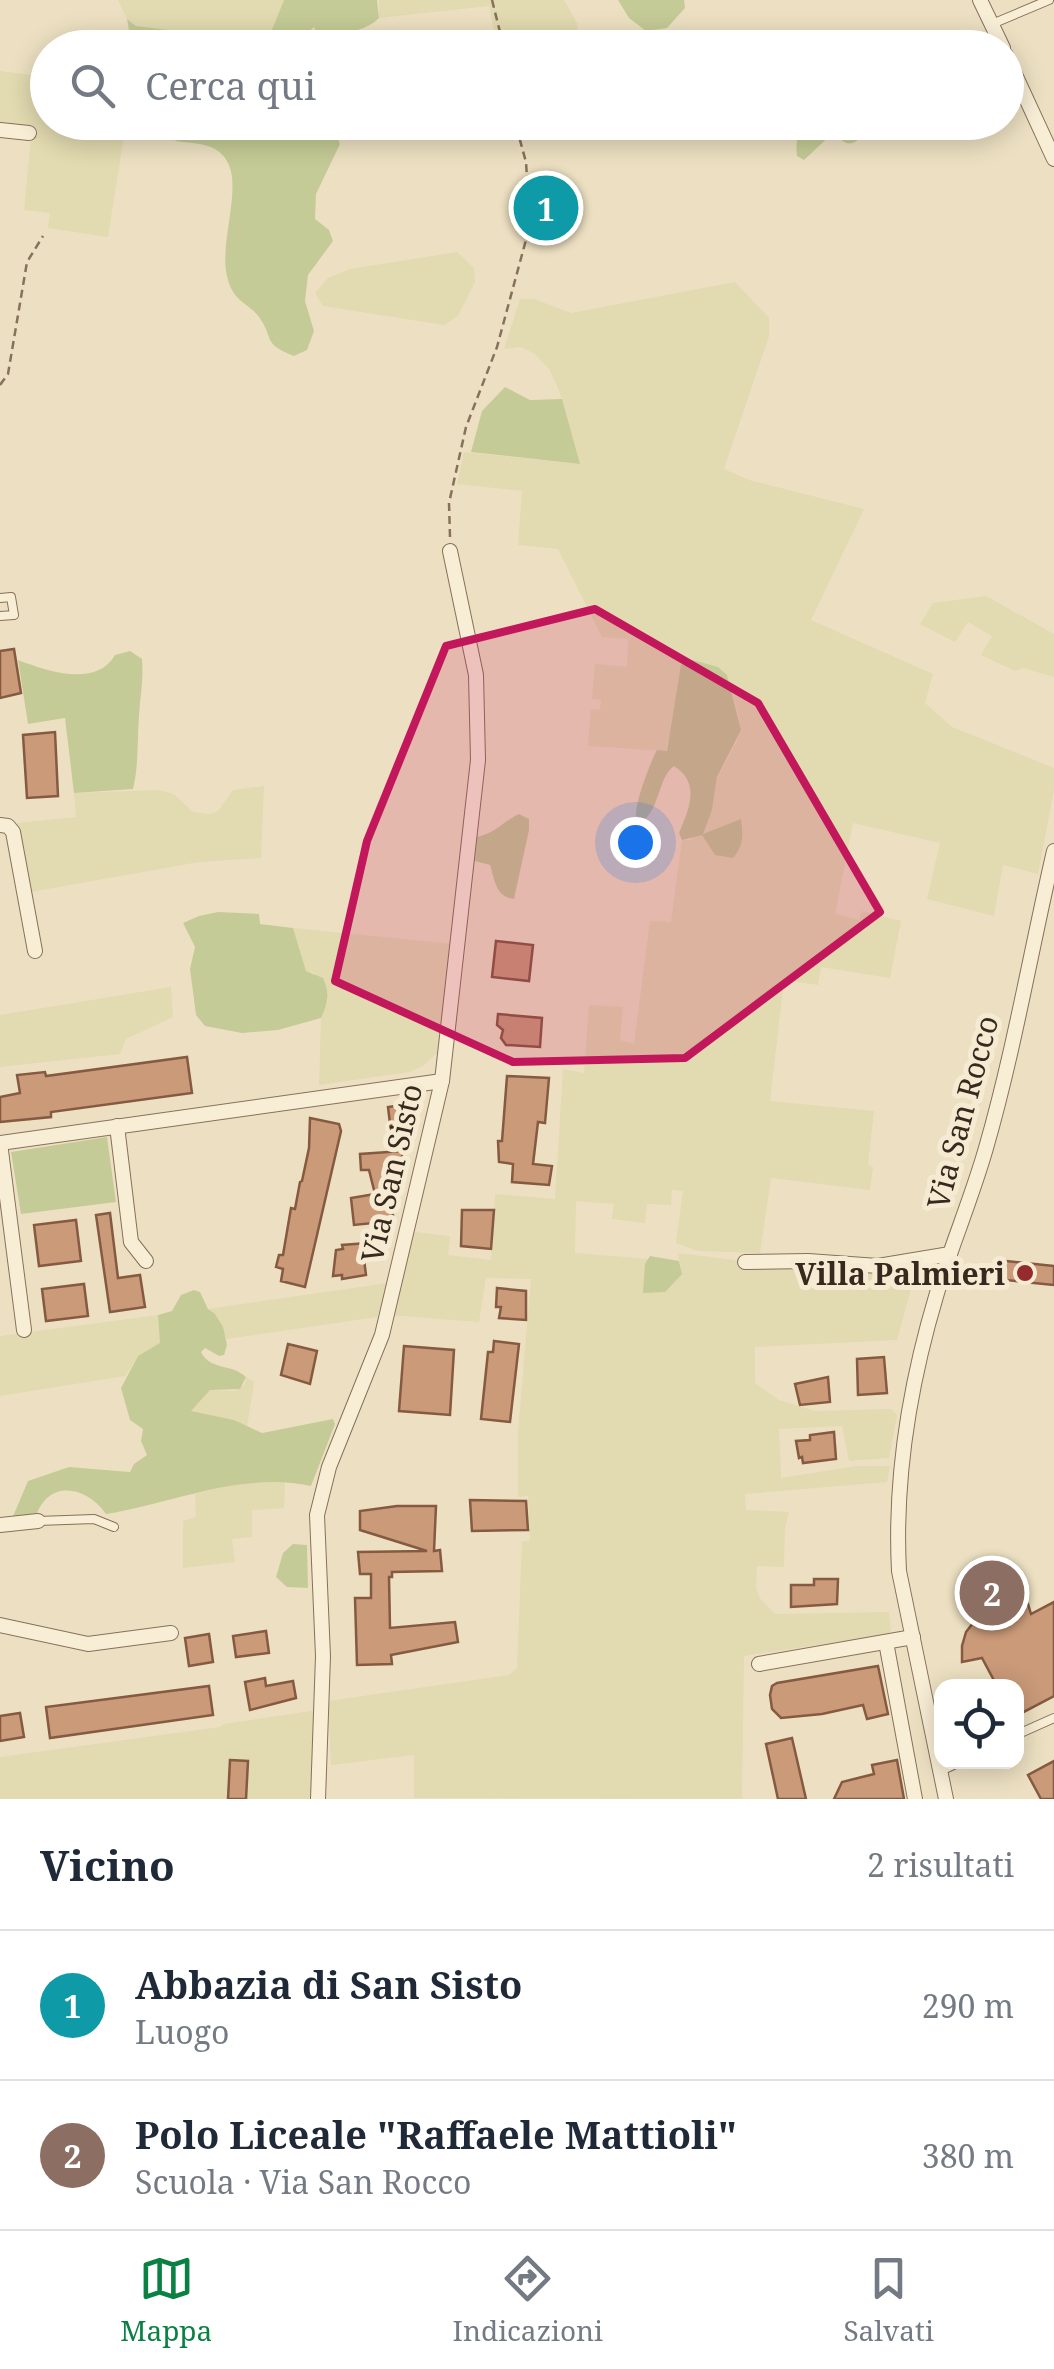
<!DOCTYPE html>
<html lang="it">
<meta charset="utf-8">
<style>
body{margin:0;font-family:"Noto Serif",serif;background:#f2f2f3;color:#1f2937}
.controls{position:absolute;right:30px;bottom:30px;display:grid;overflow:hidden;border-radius:20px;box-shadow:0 5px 25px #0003}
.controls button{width:90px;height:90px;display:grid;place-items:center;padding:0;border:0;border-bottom:2px solid #e0e1e3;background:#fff;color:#1f2937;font:50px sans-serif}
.you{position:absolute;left:635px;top:842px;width:35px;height:35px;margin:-25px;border:8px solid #fff;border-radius:50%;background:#1a73e8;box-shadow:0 0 0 15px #1a73e833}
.badge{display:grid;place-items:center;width:65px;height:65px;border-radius:50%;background:#0b8043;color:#fff;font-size:32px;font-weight:700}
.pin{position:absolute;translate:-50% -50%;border:5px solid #fff;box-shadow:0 2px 10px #0006}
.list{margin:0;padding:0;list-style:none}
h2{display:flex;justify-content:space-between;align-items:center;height:130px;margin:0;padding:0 40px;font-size:42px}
h2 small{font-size:32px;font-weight:400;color:#747a83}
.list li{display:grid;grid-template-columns:65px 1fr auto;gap:30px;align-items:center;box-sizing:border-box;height:150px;padding:0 40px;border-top:2px solid #e0e1e3}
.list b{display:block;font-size:38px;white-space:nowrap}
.list p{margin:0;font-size:32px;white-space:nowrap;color:#747a83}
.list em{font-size:32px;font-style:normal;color:#747a83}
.icon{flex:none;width:55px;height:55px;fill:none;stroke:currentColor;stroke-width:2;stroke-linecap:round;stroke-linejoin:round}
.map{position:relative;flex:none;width:1054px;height:1799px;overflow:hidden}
.search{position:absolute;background:#fff;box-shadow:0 5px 25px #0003;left:30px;right:30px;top:30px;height:110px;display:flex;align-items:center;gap:25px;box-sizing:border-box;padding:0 35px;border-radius:55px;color:#747a83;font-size:38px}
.sheet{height:430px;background:#fff}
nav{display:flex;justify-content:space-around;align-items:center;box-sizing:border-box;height:140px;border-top:2px solid #e0e1e3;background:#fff;font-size:28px;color:#747a83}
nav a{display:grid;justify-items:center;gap:5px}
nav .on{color:#0b8043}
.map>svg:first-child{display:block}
.farmland{fill:#e2dab0}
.green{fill:#c5cb96}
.building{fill:#ca9a79;stroke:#855a40;stroke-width:2.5}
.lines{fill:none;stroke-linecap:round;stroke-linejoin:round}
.lane-casing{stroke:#86715a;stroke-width:10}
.street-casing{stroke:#86715a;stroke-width:16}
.path{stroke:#86715a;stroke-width:2.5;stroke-dasharray:8 5;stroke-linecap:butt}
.lane{stroke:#f8edd5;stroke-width:8}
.street{stroke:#f8edd5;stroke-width:14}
.marked{fill:#c2185b;fill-opacity:0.2;stroke:#c2185b;stroke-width:8;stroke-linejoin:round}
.poi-dot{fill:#942b2d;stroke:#f5ead2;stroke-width:4}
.labels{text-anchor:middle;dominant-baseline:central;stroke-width:10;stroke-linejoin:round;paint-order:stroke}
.street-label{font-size:30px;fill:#37291e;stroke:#f5ead2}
.poi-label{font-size:30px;font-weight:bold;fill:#37291e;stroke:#f5ead2;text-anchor:end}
</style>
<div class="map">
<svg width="1054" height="1799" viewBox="0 0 1054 1799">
<rect width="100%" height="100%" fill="#ede0c2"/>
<g class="farmland">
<path d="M118,0H284L267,42L136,26L127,19Z"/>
<path d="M379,0H564L577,23L580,44L573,47H497L489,6L379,18Z"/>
<path d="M0,71L47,77L48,122L180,123L176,141L124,136L108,237L48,228L50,213L24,210L32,127L0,123Z"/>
<path d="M457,252L474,268L475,282L458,316L444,325L323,306L315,293L328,278L350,269Z"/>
<path d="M735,282L769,318V336L724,469L749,480L864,509L811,620L933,674L925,703L952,727L1054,768V790L1038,874L1003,865L994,916L927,899L940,843L853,823L835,914L859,920L862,911L901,921L890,978L821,967L818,985L784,980L770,1101L874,1111L868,1165L873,1167L870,1190L771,1178L760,1253L698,1251L676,1243L683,1191L672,1190L671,1205L647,1204L645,1223L612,1219L614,1204L576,1201L575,1253L649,1259L645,1264L682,1274L678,1253L759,1263L917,1267L897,1340L755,1347V1383L779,1400L815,1411L891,1409L897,1415L889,1458L849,1461L842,1426L779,1429L781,1478L856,1466H890L887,1482L745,1494L746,1510L789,1512L785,1528L784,1567L757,1566L756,1589L761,1600L775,1614L889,1612L891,1634L744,1656L742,1799L414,1798V1755L331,1765L328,1701L509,1675L517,1668L522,1542L530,1540L528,1496L518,1497V1432L531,1279L486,1278L479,1322L388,1315L402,1269L414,1232L450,1236L448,1255L491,1260L495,1194L555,1199L563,1069L584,1073L589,1005L623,1007L620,1040L634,1044L650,921L671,922L682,840H690L712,810L717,778L737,741L739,718L727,675L718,667L693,660L675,712L666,751L588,746L591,710L600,709L601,700L592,699L595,664L627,667L628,639L602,637L558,549L518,545L522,491L457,484L464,452L580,464L559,390L549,369L535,354L521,347L504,349L520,299H534L571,313Z"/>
<path d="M986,596L1054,634V677L1023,668L1015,671L981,655L992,636L968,622L955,642L920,624L933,603Z"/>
<path d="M264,786L261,858L199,862L31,892L17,823L76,817L74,793L158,790L174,794L193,812L209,814L218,811L233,790Z"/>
<path d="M293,928L453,944L444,1024L437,1053L423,1066L410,1072L319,1085L321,1018L328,1000L315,973L306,971Z"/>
<path d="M171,987L173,1017L126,1039L120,1054L0,1067V1015Z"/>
<path d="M388,1283L377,1317L227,1339L208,1309Z"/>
<path d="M158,1315L161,1343L138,1356L125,1376L0,1396V1336Z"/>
<path d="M246,1377L254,1382L247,1427L234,1420L190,1411L210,1390L235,1391L245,1384Z"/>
<path d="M285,1481L284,1508L252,1510V1537L232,1539L235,1562L183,1568V1521L196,1517L195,1494L240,1483Z"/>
<path d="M317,1710L314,1799H0V1757L220,1727L224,1724Z"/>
</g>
<g class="green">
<path d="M284,0H377L379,18C365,33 336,35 316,32L314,27L292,47H132L127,19L136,26L267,42Z"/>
<path d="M618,0H684L685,8L667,28L646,31L629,18Z"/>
<path d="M321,123L333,127L340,144L316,194L315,219L329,230L333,241L308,275L305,301L314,331L307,350L294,356C261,343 275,339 259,317C252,307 238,302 232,290C209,248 256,173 215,149C204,143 188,143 176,141L180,123Z"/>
<path d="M806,123H862L863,135C851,149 844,144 834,132L804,160L797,156C796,144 796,131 806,123Z"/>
<path d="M505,387L530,400L562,399L580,464L471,452L482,411Z"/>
<path d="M130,651L142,659C144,679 140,697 139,716C137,742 139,764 133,789L74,793L65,718L28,724L18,660C47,671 96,688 115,655Z"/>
<path d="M693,660L718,667L727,675L741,730L717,777L712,810L703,834L741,819C743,834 744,846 733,858L715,855L702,835L682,840L679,833C689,809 701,783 674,766C658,778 660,807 644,820L636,816C635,803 650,763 657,750L667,751L681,665Z"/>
<path d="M519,814L529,819V830L514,899C496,897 495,881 490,865L475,861L477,837C498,832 502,822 519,814Z"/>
<path d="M218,912L259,914L260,924L293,928L306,971L323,978C330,994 328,1002 321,1018L278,1030L242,1033L205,1026L196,1015L190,969L195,947L183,923L199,916Z"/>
<path d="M107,1137L116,1202L21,1214L11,1152Z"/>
<path d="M650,1256L679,1261L682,1274L665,1292L643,1293L645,1264Z"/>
<path d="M194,1290L200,1292L208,1309L215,1314L223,1327L227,1345L224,1355L219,1356L205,1348L201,1352C211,1371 231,1363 246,1377L240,1389L210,1390L191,1411L234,1420L262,1433L333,1419L335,1424L311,1486C242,1471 174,1503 106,1514C86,1486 49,1479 36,1516L11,1521L28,1481L69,1467L130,1472L134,1464L147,1455L141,1441L143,1429L130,1420L121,1388L138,1356L160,1343L158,1315L172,1311L181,1295Z"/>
<path d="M293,1544L307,1545L308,1588L287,1587L276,1577L283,1553Z"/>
</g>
<g class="building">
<path d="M537,187H556L555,228H536Z"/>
<path d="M14,649L21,693L0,698V651Z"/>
<path d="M55,732L58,796L27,798L23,735Z"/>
<path d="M496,941L533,945L529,981L492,977Z"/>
<path d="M498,1014L542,1018L540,1047L506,1045L501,1038L503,1030L497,1025Z"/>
<path d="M187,1057L192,1093L51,1112V1117L0,1122V1097L20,1093L17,1075L45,1072L46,1076Z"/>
<path d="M507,1076L549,1078L545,1123L538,1122L533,1164L552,1166L549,1185L512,1182L513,1164L499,1162L498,1141H502Z"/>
<path d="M410,1104L413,1129L391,1132L388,1107Z"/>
<path d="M310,1118L339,1124L341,1131L305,1287L281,1281L283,1269L276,1267L279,1255H283L291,1208L295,1209L300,1182L302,1181L309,1148Z"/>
<path d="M402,1151L403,1165L394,1166V1174L386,1175L394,1221L354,1225L351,1198L375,1194L369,1170H361L360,1154Z"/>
<path d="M462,1210H494L491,1249L461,1246Z"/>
<path d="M110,1213L118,1278L140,1275L145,1307L110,1312L96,1215Z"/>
<path d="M76,1220L81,1261L39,1266L34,1225Z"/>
<path d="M367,1243L369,1258L364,1259L366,1275L342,1279V1275L333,1276L336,1250L343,1249L342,1245Z"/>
<path d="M996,1260L1054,1266V1285L995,1279Z"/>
<path d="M84,1284L88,1316L46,1321L42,1289Z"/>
<path d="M497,1288L526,1291V1320L499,1318L501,1307H496Z"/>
<path d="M494,1341L519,1344L510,1422L481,1419L488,1352H493Z"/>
<path d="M288,1344L317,1351L310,1384L281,1375Z"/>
<path d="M404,1346L454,1350L450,1415L399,1411Z"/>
<path d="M884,1357L887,1393L858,1395L857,1359Z"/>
<path d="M828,1377L830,1402L800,1405L795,1384Z"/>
<path d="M834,1432L836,1459L803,1463L802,1457L799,1458L796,1441L810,1440V1435Z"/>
<path d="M470,1500L526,1501L528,1530L472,1531Z"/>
<path d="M397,1506H436L434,1551L440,1550L442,1571L392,1572V1577H389L390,1628L455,1622L458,1642L391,1655L392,1664L357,1665L355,1598H371V1574H360L358,1552L427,1551L360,1530V1511Z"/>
<path d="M814,1579H838L837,1604L791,1607V1585H814Z"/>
<path d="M1054,1602V1696L1016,1716V1686H997L982,1658L962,1662V1646L966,1632L983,1610L997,1606L1028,1604L1031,1614Z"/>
<path d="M266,1631L269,1653L236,1657L233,1636Z"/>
<path d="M209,1634L213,1662L189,1666L185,1638Z"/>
<path d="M878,1666L888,1714L867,1719L863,1705L822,1714L781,1718L772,1709L770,1695L772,1686L777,1683Z"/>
<path d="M265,1678L266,1686L293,1681L296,1698L250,1710L245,1682Z"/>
<path d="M209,1686L213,1715L50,1738L46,1707Z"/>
<path d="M20,1713L24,1737L0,1741V1716Z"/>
<path d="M792,1738L806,1799H778L766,1744Z"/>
<path d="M230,1760L248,1761L246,1799H228Z"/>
<path d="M897,1760L904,1799H834L842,1782L874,1774L872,1765Z"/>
<path d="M1054,1761V1799H1041L1028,1775Z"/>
</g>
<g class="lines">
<g class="lane-casing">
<g id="lane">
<path d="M992,24L1049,0"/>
<path d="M0,598L11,597L14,615L0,616"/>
<path d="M38,1521L94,1519L114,1527"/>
<path d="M1016,1735L1054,1718"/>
<path d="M941,1771L960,1762"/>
</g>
</g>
<g class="street-casing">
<g id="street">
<path d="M980,0L1003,48"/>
<path d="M1006,55L1054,159"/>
<path d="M0,130L29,133"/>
<path d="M0,825L8,826L13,832L35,951"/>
<path d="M117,1126L131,1242L146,1261"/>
<path d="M0,1143L442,1081"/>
<path d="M0,1143L24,1330"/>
<path d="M745,1262L808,1261L878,1266L950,1254"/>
<path d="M0,1525L38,1521"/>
<path d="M0,1625L88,1644L171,1633"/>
<path d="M886,1642L915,1799"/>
<path d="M759,1664L913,1637"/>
<path d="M318,1799L323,1656L317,1515L329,1467L382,1335L442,1081L478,760L476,675L450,551"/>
<path d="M946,1799L899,1571C894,1476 910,1383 937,1293C952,1244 972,1197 986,1148C1014,1051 1031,950 1054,851"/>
</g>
</g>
<g class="path">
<path d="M492,0L504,48"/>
<path d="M0,385L8,374L27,262L43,236"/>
<path d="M450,537L449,503L466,427L497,347L530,225L526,162L515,122"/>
</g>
<use href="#lane" class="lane"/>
<use href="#street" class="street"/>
</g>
<path class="marked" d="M595,609L758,703L880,912L685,1058L513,1062L335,981L367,841L446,646Z"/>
<circle class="poi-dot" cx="1025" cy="1273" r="10"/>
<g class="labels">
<g class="street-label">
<text transform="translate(962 1112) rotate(-75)">Via San Rocco</text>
<text transform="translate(391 1173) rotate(-77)">Via San Sisto</text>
</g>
<g class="poi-label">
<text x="1005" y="1273">Villa Palmieri</text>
</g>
</g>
</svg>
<div class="controls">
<button><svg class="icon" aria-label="locate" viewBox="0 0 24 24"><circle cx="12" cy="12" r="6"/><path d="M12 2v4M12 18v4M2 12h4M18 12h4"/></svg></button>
</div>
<div class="you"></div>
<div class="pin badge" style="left:546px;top:208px;background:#0f9aa8">1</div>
<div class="pin badge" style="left:992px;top:1593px;background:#8d6e63">2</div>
<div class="search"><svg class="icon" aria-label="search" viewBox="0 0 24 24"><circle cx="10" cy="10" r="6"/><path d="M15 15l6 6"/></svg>Cerca qui</div>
</div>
<section class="sheet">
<h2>Vicino<small>2 risultati</small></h2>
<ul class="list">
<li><span class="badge" style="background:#0f9aa8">1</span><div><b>Abbazia di San Sisto</b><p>Luogo</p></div><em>290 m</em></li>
<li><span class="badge" style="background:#8d6e63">2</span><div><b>Polo Liceale &quot;Raffaele Mattioli&quot;</b><p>Scuola · Via San Rocco</p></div><em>380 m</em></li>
</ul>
</section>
<nav>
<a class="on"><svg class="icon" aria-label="map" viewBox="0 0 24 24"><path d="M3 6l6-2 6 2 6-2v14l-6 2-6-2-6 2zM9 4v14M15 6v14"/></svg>Mappa</a>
<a><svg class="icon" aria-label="directions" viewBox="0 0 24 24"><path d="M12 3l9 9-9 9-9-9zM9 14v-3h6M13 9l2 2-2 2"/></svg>Indicazioni</a>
<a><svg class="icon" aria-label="saved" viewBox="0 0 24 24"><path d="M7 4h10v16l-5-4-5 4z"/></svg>Salvati</a>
</nav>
